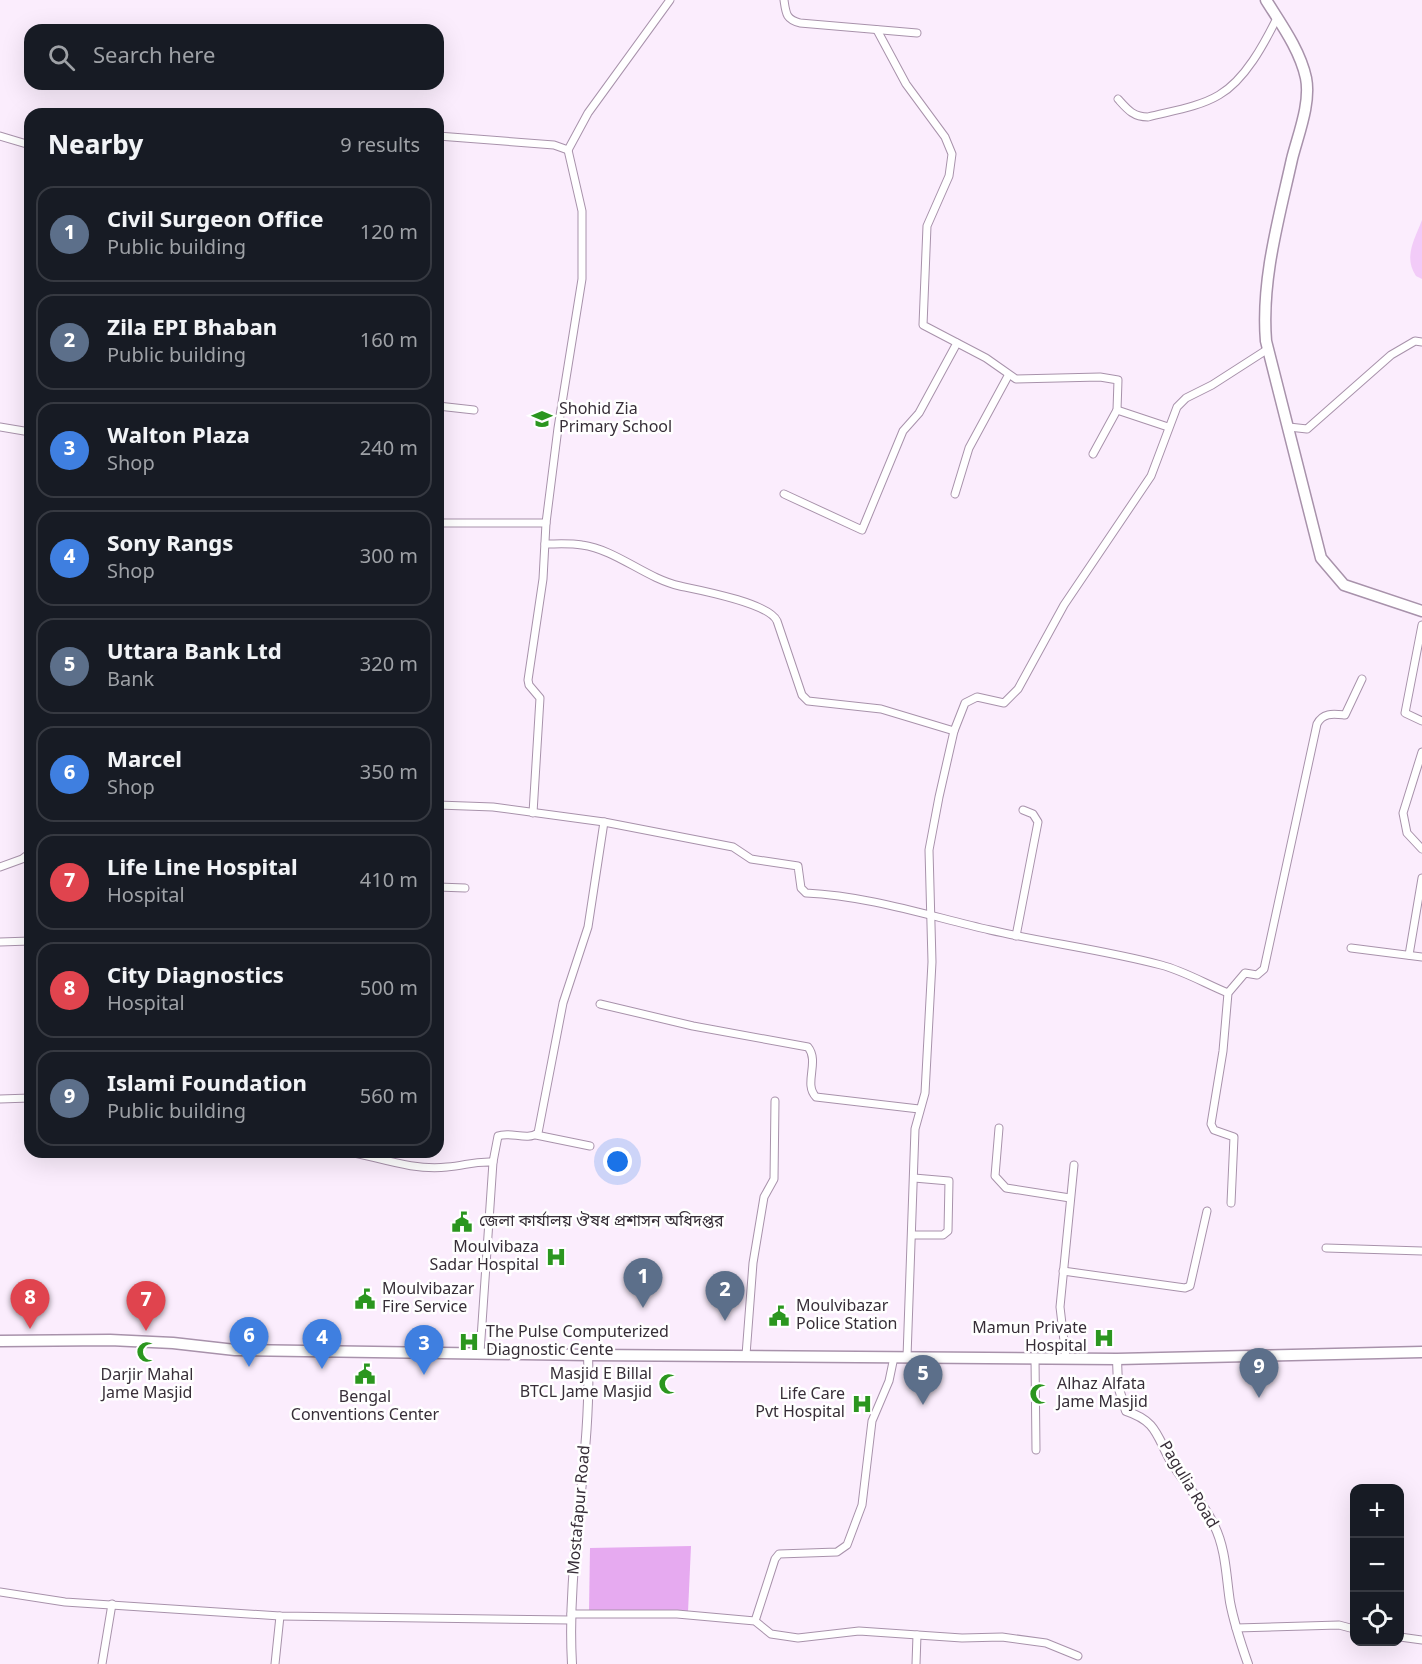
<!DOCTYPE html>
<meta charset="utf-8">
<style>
body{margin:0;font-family:Georgia,"Noto Sans Bengali",serif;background:#242831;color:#f1f3f6}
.controls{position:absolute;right:18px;bottom:18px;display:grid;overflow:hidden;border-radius:12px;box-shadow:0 6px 24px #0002}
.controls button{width:54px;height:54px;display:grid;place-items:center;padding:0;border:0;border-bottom:2px solid #363941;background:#171b24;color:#f1f3f6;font:30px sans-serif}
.you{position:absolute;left:618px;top:1162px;width:21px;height:21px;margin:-15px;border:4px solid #fff;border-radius:50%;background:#1a73e8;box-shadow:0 0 0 9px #1a73e833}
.badge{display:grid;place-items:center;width:39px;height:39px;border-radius:50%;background:#2b961f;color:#fff;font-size:20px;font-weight:700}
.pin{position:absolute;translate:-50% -50px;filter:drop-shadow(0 2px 3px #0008)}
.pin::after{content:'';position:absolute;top:32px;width:21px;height:18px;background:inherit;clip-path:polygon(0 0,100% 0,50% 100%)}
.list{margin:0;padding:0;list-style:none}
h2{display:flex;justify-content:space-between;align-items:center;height:78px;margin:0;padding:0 24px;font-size:26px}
h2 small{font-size:20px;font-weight:400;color:#9ea1a6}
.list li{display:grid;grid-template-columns:39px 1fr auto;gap:18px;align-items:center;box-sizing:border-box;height:96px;margin:0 12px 12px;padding:0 12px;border:2px solid #363941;border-radius:18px}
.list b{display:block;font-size:22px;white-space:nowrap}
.list p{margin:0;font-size:20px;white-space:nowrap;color:#9ea1a6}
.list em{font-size:20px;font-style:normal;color:#9ea1a6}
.icon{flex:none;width:33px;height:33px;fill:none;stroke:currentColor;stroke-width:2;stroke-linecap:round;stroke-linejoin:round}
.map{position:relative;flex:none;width:1422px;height:1664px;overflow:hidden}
.search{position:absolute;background:#171b24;box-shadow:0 6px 24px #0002;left:24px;top:24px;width:420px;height:66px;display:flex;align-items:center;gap:15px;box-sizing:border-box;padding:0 21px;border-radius:18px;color:#9ea1a6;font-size:22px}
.panel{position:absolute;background:#171b24;box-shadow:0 6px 24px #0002;left:24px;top:108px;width:420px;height:1050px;border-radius:18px}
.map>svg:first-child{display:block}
.green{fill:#f2cbf8}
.water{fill:#e6aaf0}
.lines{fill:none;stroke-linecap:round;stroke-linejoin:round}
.minor-casing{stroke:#a892ab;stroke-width:9}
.tertiary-casing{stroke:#a892ab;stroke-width:10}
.trunk-casing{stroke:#a892ab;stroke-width:13}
.minor{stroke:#fff;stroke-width:7}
.tertiary{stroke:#fff;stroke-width:8}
.trunk{stroke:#fff;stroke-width:10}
.labels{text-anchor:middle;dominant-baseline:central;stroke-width:5;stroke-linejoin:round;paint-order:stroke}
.poi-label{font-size:16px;fill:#372e38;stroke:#fff;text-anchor:start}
.street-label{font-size:16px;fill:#372e38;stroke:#fff}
</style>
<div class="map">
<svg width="1422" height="1664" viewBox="0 0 1422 1664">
<rect width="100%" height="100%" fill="#fbedfd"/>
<path class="green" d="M1422,220V279L1416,276C1403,257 1415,239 1422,220Z"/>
<path class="water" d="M691,1546L688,1612L589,1611L590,1548Z"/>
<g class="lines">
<g class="minor-casing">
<g id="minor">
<path d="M784,0C786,14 786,19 800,23L917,33"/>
<path d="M877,30L906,84L945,137L952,154L949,176L927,226L923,325L986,358L1016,379L1100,377L1118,380L1117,410L1093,454"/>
<path d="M1118,99C1127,109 1133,117 1148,117C1171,111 1199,107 1219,95C1245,80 1264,44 1277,18"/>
<path d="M0,136L30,145"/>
<path d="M438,136L554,145L568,150L588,113L670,0"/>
<path d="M438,406L474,410"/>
<path d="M1117,410L1168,427"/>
<path d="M0,427L30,432"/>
<path d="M1289,427L1307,429L1391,355L1415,341L1422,342"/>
<path d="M784,494L862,530L903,431L919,413L957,343"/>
<path d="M955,494L969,448L1008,376"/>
<path d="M438,523H546"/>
<path d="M545,544C557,544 570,543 582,545C617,550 645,578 680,586C699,590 769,603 777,621L802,695L808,701L881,709L954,731"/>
<path d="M1422,625L1405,713L1422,721"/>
<path d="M1422,752L1403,813L1407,833L1422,849"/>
<path d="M438,805L493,807L604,822L733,847L751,859L798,866L801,888L806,893C869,896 929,916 990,930C1047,943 1104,950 1161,965C1184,971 1206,984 1228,993"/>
<path d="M533,813L540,698L529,685L528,680L543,579L546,523L558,428L582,279V211L568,150"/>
<path d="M0,867L22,859L30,853"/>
<path d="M438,887L465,888"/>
<path d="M1016,936L1038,822L1033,814L1023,810"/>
<path d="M0,942L30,941"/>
<path d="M1351,948L1422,957"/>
<path d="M1409,955L1422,878"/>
<path d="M600,1004L693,1026L808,1047C820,1062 803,1084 816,1097L919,1109"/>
<path d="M0,1099L30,1098"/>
<path d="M999,1128L995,1176L1006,1188L1070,1198"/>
<path d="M536,1135L590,1146"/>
<path d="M350,1152C380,1158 415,1171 447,1167C465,1166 472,1161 493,1162L480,1353"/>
<path d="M493,1162L498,1136C510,1131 527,1141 538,1133L563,1003L588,927L604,822"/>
<path d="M1231,1203L1234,1137L1214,1130L1211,1124L1223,1051L1228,993L1245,973L1257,975L1264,969L1317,724C1323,712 1334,714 1345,715L1362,679"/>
<path d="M912,1235H943L948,1231L949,1181L914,1178"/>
<path d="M1326,1248L1422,1251"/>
<path d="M1063,1271L1185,1288L1190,1286L1207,1211"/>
<path d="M746,1355L753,1263L764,1197L774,1179L775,1101"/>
<path d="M907,1357L915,1129L925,1093L932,962L929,850L939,797L954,731L965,703L977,697L1004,703L1018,689L1064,605L1151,476L1177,407L1186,398L1212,385L1268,349"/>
<path d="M1035,1358L1036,1450"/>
<path d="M1066,1358L1060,1307L1074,1165"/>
<path d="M0,1592L65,1602L280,1616L570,1620"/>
<path d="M571,1614H677L755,1621L771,1634L798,1638L859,1631L962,1638L1002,1637L1046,1643L1078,1656"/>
<path d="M755,1621L775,1559L779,1554L837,1552L847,1545L862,1505L872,1421L889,1381L894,1357"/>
<path d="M1236,1628L1339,1625L1354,1629"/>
<path d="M1400,1637L1422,1640"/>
<path d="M102,1664L112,1604"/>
<path d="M275,1664L280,1616"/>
<path d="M916,1664L917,1635"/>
</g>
</g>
<g class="tertiary-casing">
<g id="tertiary">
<path d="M1117,1359L1118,1386L1126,1411C1156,1421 1156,1434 1170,1460C1183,1483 1203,1501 1214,1525C1226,1549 1226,1576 1230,1602C1234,1623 1241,1644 1248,1664"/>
<path d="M572,1664C566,1561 592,1458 588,1355"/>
</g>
</g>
<g class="trunk-casing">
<g id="trunk">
<path d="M1266,0C1281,24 1300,50 1306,78C1311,103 1298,135 1292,159C1279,218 1261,280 1266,341L1321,558L1344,585L1422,611"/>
<path d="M0,1341L110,1340L173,1343L235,1350L588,1355L1117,1359L1422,1352"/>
</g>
</g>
<use href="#minor" class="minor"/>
<use href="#tertiary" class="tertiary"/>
<use href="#trunk" class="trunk"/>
</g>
<defs>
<g id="school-bare" transform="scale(1.62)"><path d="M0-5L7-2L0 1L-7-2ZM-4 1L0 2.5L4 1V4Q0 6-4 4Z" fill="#2b961f" stroke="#fff" stroke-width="2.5" paint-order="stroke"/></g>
<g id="civic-bare" transform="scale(1.62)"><path d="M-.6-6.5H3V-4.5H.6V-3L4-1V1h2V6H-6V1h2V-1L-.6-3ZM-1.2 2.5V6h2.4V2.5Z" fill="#2b961f" stroke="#fff" stroke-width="2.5" paint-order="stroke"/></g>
<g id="hospital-bare" transform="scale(1.62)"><path d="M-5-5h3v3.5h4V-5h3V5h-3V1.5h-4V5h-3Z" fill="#2b961f" stroke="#fff" stroke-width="2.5" paint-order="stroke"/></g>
<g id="mosque-bare" transform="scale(1.62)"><path d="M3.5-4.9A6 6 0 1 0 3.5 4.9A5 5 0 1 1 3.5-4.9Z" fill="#2b961f" stroke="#fff" stroke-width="2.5" paint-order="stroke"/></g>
</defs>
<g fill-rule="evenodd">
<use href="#school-bare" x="542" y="419"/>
<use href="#civic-bare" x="462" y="1222"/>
<use href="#hospital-bare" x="556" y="1257"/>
<use href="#civic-bare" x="365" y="1299"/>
<use href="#civic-bare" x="779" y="1316"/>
<use href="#hospital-bare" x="1104" y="1338"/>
<use href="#hospital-bare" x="469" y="1342"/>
<use href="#mosque-bare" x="147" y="1352"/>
<use href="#civic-bare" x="365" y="1374"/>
<use href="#mosque-bare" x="669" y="1384"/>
<use href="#mosque-bare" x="1040" y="1394"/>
<use href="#hospital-bare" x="862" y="1404"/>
</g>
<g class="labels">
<g class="poi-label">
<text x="559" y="410">Shohid Zia<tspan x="559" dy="18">Primary School</tspan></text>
<text x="479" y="1222">জেলা কার্যালয় ঔষধ প্রশাসন অধিদপ্তর</text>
<text x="539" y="1248" text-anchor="end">Moulvibaza<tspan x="539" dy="18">Sadar Hospital</tspan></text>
<text x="382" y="1290">Moulvibazar<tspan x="382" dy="18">Fire Service</tspan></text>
<text x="796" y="1307">Moulvibazar<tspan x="796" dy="18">Police Station</tspan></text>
<text x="1087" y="1329" text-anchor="end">Mamun Private<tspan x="1087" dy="18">Hospital</tspan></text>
<text x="486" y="1333">The Pulse Computerized<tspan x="486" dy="18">Diagnostic Cente</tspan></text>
<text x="652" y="1375" text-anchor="end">Masjid E Billal<tspan x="652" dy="18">BTCL Jame Masjid</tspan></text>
<text x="147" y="1376" text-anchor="middle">Darjir Mahal<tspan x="147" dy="18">Jame Masjid</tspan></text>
<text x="1057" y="1385">Alhaz Alfata<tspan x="1057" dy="18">Jame Masjid</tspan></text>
<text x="845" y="1395" text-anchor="end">Life Care<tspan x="845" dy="18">Pvt Hospital</tspan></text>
<text x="365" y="1398" text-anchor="middle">Bengal<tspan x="365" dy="18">Conventions Center</tspan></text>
</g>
<g class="street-label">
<text transform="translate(1188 1485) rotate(59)">Pagulia Road</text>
<text transform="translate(580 1510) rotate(-85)">Mostafapur Road</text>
</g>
</g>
</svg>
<div class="controls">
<button>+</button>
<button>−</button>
<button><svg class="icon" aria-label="locate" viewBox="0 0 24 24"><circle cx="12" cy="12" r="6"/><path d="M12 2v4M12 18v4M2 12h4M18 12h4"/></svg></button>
</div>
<div class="you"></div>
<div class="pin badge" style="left:643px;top:1308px;background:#5c6f8a">1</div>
<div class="pin badge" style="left:725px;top:1321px;background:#5c6f8a">2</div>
<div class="pin badge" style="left:424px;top:1375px;background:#3f7fe0">3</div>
<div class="pin badge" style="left:322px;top:1369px;background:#3f7fe0">4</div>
<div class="pin badge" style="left:923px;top:1405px;background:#5c6f8a">5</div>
<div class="pin badge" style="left:249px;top:1367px;background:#3f7fe0">6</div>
<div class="pin badge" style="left:146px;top:1331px;background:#e0444e">7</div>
<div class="pin badge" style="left:30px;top:1329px;background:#e0444e">8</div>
<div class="pin badge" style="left:1259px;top:1398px;background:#5c6f8a">9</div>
<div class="search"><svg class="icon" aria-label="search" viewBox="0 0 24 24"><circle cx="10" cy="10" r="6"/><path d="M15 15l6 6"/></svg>Search here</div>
<section class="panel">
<h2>Nearby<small>9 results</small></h2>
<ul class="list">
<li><span class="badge" style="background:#5c6f8a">1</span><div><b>Civil Surgeon Office</b><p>Public building</p></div><em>120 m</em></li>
<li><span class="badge" style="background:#5c6f8a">2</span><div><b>Zila EPI Bhaban</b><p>Public building</p></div><em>160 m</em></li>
<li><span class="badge" style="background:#3f7fe0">3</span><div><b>Walton Plaza</b><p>Shop</p></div><em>240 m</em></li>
<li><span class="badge" style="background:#3f7fe0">4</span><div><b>Sony Rangs</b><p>Shop</p></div><em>300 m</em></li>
<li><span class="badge" style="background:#5c6f8a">5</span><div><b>Uttara Bank Ltd</b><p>Bank</p></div><em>320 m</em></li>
<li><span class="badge" style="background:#3f7fe0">6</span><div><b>Marcel</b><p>Shop</p></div><em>350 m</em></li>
<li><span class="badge" style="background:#e0444e">7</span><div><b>Life Line Hospital</b><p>Hospital</p></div><em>410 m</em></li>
<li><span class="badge" style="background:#e0444e">8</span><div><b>City Diagnostics</b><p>Hospital</p></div><em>500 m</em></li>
<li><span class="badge" style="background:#5c6f8a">9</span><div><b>Islami Foundation</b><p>Public building</p></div><em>560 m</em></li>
</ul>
</section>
</div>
